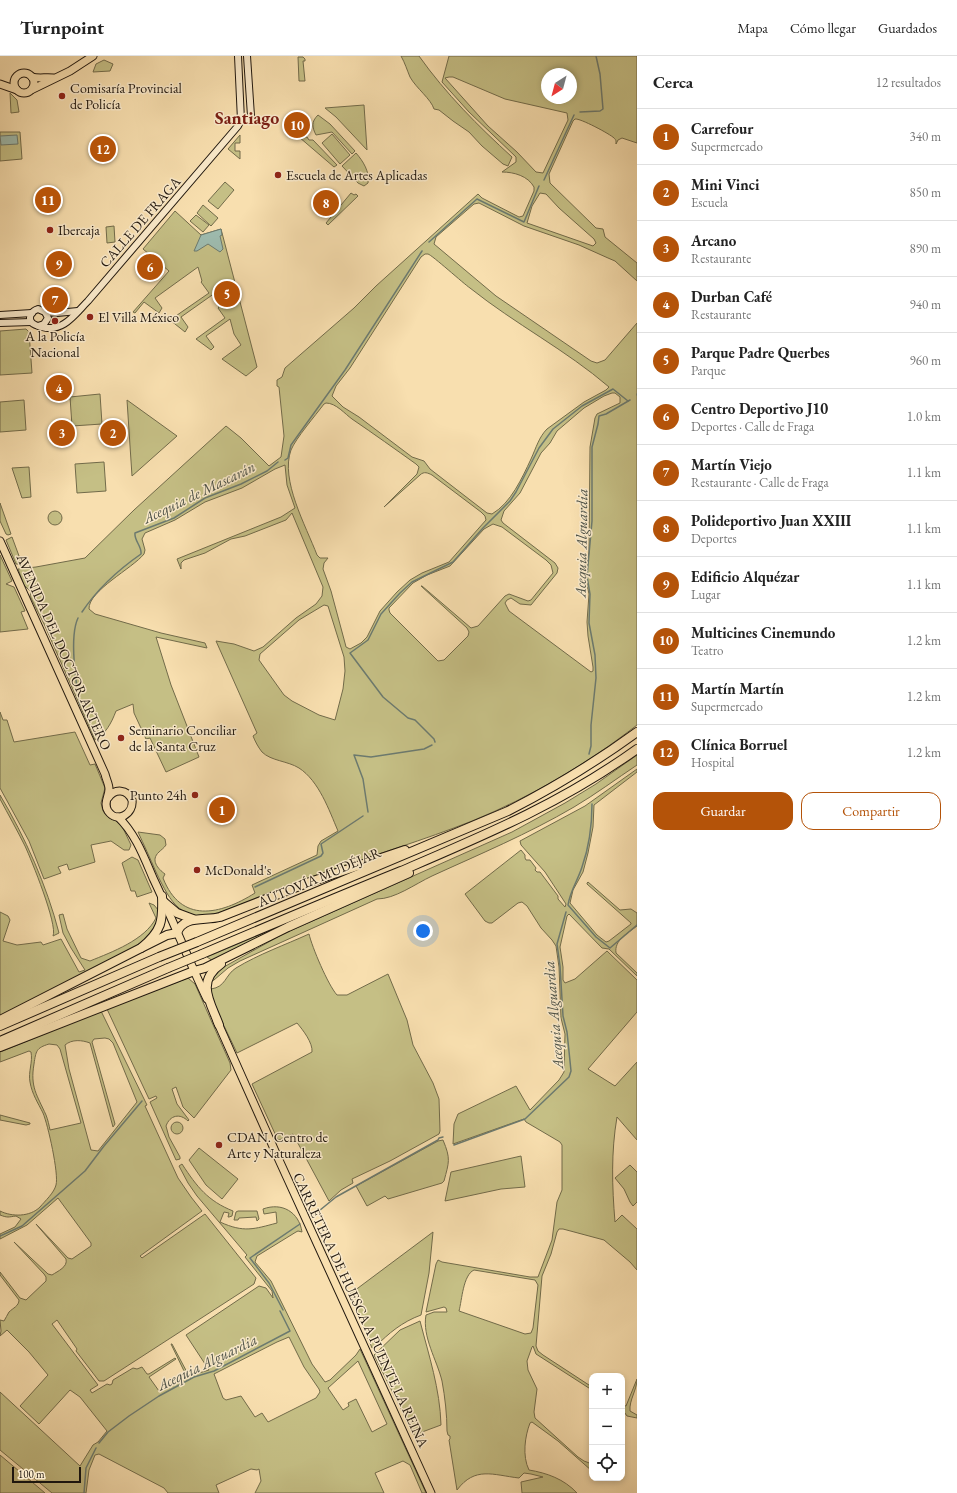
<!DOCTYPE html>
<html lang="es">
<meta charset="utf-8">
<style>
body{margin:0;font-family:"EB Garamond",serif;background:#f6f6f6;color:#222}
.controls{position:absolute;right:12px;bottom:12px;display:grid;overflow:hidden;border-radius:8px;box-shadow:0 2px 6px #0003}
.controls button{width:36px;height:36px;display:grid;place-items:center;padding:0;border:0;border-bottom:1px solid #e0e0e0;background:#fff;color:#222;font:20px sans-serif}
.compass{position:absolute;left:541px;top:12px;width:36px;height:36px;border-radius:50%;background:#fff;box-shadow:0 2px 6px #0003;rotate:216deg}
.scale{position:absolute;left:12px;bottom:10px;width:69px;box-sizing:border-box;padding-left:4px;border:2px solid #20170e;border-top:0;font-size:11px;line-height:14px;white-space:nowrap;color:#20170e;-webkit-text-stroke:3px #faeacb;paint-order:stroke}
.you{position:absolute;left:423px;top:875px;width:14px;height:14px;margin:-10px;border:3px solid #fff;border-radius:50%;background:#1a73e8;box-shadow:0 0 0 6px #1a73e833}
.badge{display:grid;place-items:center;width:26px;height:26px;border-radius:50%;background:#b45309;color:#fff;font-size:13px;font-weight:700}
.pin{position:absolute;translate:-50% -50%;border:2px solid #fff;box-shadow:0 1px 4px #0006}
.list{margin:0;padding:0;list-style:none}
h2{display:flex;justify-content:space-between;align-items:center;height:52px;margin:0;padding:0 16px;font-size:17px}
h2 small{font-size:13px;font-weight:400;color:#767676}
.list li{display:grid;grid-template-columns:26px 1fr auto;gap:12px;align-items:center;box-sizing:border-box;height:56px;padding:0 16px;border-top:1px solid #e0e0e0}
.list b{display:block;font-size:15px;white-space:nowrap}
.list p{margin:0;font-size:13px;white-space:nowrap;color:#767676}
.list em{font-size:13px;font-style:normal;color:#767676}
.actions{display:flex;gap:8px;padding:12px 16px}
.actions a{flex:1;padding:9px 0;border:1px solid #b45309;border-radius:12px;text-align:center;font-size:14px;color:#b45309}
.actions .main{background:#b45309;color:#fff}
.icon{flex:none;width:22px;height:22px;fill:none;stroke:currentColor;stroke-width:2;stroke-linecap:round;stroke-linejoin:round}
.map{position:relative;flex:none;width:637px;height:1437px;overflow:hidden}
header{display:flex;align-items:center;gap:24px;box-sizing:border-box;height:56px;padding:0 20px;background:#fff;border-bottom:1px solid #e0e0e0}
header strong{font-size:19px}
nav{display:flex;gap:22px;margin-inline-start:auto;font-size:14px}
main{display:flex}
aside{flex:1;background:#fff}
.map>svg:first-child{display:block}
.green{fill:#c5bf85;stroke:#726b4a;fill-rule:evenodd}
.water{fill:#9ebcb0;stroke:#6c7a6f}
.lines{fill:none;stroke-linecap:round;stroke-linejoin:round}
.stream{stroke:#6c7a6f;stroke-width:1.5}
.secondary-casing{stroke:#20170e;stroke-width:8}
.primary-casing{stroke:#20170e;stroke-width:9}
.trunk-casing{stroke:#20170e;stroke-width:9}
.motorway-casing{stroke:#20170e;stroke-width:10}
.secondary{stroke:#faeacb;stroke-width:6}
.primary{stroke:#f8dfaf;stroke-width:7}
.trunk{stroke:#f8dfaf;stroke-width:7}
.motorway{stroke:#f8dfaf;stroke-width:8}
.motorway-bridge-casing{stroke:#20170e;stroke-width:10;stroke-linecap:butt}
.motorway-bridge{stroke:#f8dfaf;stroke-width:8}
.poi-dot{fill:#8f2418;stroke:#faeacb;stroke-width:1.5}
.labels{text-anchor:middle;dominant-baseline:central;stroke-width:3;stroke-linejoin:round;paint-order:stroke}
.poi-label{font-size:14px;fill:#20170e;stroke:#faeacb;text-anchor:start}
.street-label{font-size:14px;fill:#20170e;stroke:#faeacb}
.water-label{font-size:15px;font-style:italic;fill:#4c5147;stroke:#faeacb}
.district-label{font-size:18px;font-weight:bold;fill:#7a1f14;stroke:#faeacb}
</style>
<header>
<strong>Turnpoint</strong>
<nav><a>Mapa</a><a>Cómo llegar</a><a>Guardados</a></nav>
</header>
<main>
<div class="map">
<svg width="637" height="1437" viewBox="0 0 637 1437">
<rect width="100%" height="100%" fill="#f8dfaf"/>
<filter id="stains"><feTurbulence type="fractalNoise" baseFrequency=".005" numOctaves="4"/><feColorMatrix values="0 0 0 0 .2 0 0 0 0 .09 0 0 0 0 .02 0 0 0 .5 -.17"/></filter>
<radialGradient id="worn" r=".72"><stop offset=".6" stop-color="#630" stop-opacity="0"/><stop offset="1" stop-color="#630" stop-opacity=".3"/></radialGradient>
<g class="green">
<path d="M401,0H419C446,38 478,70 512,101L508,110L503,108L482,90L469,76L453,65L439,54L434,53C431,43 416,32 410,21C407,14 405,7 401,0Z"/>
<path d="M449,0H637V87L622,82L618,84L616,88C616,84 616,84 614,82C610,78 580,62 575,63L573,65L549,118L550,127L596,172L603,173L605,181L637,207V225L615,205L608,202L579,189L524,170L479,147L474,148L436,181L434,188L496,240L591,305L597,307L605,304L637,267V669C587,708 531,741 472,765C424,784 374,799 326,816C290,828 256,843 221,856C181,868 171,847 156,816C150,802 144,789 138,776L160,779L165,783L166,789C164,792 161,794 159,796C150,804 158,813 165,818L163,822C181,868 220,859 255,837L252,829L317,799L318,790L321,785L338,775C329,754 319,725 299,712C288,705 271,705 262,696C258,691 255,685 253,680L257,677L216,585L234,588L254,595L263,591L296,562L316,548L322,540L323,531L292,457L286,464L245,480L231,483L205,497L184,504L181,507V513L177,503L281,461L295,452L287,429L285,409L275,413L242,432L205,446L175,464L145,477L142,483L145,494L144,498C133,512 88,535 89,553L95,558L161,577L205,587L207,592L156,581L171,629L199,701L166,716L150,682L146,683L134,657L133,648L116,655C111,668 106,677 95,684L45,570L30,540L31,536L24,529L18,513L36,511L85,502L134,454L226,370L241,382L269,410L281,401L284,380L279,331L277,330V324L282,321L285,312L354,252L376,230L478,138L482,142L519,161L523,160L534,135V131C528,120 514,116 502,116L516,106V101L469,56L442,26ZM547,18H571V42H547ZM449,21H453L505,43L567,57L568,64L543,117L536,116L517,96L488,70L445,22ZM540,137L546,138L559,152L594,183L596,187L593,190L527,167L532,150ZM425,198C426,198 427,198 428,198C432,199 464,228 470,232C515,268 566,294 609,331L606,334L584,346L547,373C539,381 536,392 531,403C522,422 511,447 492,458L487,457L430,413L424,405L412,401L359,361L343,351L332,340L336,330L350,312L421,201ZM612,337H615L620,341V347L597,358L595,362L590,391L589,496L585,520L589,538L587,566L588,580L593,611V615L591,616L509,555L505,547L507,544L511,542L520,548L531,549L557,517L558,512L555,507L503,467L501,464L504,455L520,437L541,397L550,387L557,375L584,352L604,340ZM326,347C336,347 345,358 352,363C374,378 395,393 416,408L419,411L417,418L384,451L420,419C424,415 428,417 432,419L481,456L485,460L486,464L449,506L422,517L410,524L397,536L380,555L367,581L361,587L350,593L346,591L345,587L331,535L323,513L324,507L328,502H320L317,499C306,470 280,424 291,394C296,382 315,360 324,348ZM493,468L502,471L546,504L551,509L553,517L531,544L528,545L509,538L505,540L478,570L471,572L422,530H421L467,572L469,576L468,580L444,604L438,605L390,557L389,554V552L413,527L427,519L450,510L484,473ZM324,549L328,550L344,601L345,615L343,633L335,664L319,659L292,645L284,639L259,604L260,598L299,564Z"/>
<path d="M298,1H303L305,3V5H303L305,25H299Z"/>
<path d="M104,4L113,8L110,15L93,16L96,8Z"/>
<path d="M10,37L17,44L19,56L11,57Z"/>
<path d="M364,49L367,94L336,61L325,52Z"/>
<path d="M318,59L330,68L355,95L352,98L332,76L316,79C312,71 311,66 318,59Z"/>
<path d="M0,76H20L22,103L0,105Z"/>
<path d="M332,78L350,99L340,108L322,87Z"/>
<path d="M240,79V87H235V95H240V103L228,93Z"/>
<path d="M299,81H307L309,84H313L337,109L334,111Z"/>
<path d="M356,97C363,105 370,116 368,127L364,130L358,127L342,110Z"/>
<path d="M225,126L234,134L218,153L208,145Z"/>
<path d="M351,137L354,139L356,138L358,140L328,169L326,167Z"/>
<path d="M203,149L218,162L211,170L197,157Z"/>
<path d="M175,155L201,179L221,173L257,311L246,320L222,303L241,289L234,278L230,263L206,280L214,291L211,294L196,283L225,262L218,252L219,251L215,237L181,261L188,271L185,276L170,264L209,237L201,226L202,225L198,211L155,242L162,252L159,257L144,246L135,257L133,256L169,215L143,193Z"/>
<path d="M196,159L209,169L203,176L190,165Z"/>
<path d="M114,170L115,186L107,187L106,171Z"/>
<path d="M26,273L29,276L32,317L0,319V275Z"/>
<path d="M100,338L102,368L72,370L70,341Z"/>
<path d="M24,344L26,374L0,376V346Z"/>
<path d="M127,344L177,380L132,420Z"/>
<path d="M104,406L106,435L77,437L75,408Z"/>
<path d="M29,411L31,441L22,442L12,412Z"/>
<path d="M0,447L11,478L8,479L6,478L0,465Z"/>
<circle cx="55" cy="462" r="7"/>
<path d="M12,481L22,508H16L6,484Z"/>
<path d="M0,499L12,525L6,528L14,531L25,555L21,556L28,573L0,576Z"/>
<path d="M0,656L3,664H7L14,686L75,676L90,709L95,708L105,732L101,747L103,755L109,762L116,765L122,770L131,789L129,794H124L111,785L91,789L95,806L69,814L67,808L58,811L61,817L44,823L29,785L0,732Z"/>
<path d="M637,699V709C616,723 596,738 574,751C528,778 480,798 432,820C415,828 395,843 377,843L240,905L228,912L214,924L212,925L210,923L222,912L283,878L512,776L565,747L596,728Z"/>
<path d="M637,713V716L594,749L593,771L588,797L583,816L573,834L570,847L597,879L606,886L609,885L631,868V867L587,828V827L588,826L620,854L631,853L637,857V870C628,877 614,884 616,897L637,917V920L609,893L602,892L569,858L567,860L560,891L563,911V924L565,927L575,923L607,895L637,924V956L588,1013L615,1030L637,1006V1084L617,1061C611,1096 612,1130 615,1166L622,1159L637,1173V1214L630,1206L604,1184L563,1173H559L557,1176L551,1198L542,1220L536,1290L538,1295L543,1299L592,1331V1334L536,1298L533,1290L532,1291L527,1305L528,1314L537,1333L534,1356L535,1362L578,1401L584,1405L592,1408V1415L558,1385L532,1366L530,1367C525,1380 522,1400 529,1414C547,1417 564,1423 577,1437H522L521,1426L543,1421L531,1418L524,1417L519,1422C493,1419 475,1410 457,1434L449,1384L450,1383V1380L448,1379L447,1375C447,1359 445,1341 442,1325C437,1304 422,1281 426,1259L434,1256H447L446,1252L444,1251L426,1256L436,1208L438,1204L442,1206L530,1221H538L552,1184L557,1146L562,1134V1089L560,1086L526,1066L524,1063L453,1088L454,1068L458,1058L516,1030L530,1054L559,1024L564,1016L565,978L561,962L559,911L556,890L552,884L541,872L527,850L522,846L518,847L492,867H489L485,865L465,838L521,794L525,799V802L526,804H530L536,812L535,814L537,816H540L558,840V843L565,851L566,848L545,816L521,789L520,785L585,750ZM474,1214L535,1224L538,1229L533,1272L531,1277L525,1278L459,1255C462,1244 463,1219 474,1214Z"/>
<path d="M0,739C25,781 47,830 59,877L53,880C58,869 31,803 25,790C17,774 8,758 0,743Z"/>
<path d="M132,801L138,804L152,836L137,841L135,835H131L122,807Z"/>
<path d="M149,847L154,849L159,855L156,873L141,888L0,961V856L8,860L10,864L3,885L17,889L41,886L43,889L61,883L79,916L85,914L71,892L63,877L59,859L63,858L67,873L81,902L90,905C112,896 145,884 156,862Z"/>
<path d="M280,870L213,905L207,901Z"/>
<path d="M309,878C312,891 328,929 337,939H347L388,918L407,964L413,989L433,1027L439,1043L440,1075L439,1078L390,1105L352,1123L353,1127L341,1134L329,1145L293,1078L279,1084L277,1082L252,1028L312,996C313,987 303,974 297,967L237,997L215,951L210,935L211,933C226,931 225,919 236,912C259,898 285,889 309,878Z"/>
<path d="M188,922L195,928L230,1007L231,1014L194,1062L183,1051L176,1031L172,1033L177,1048L189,1064L188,1065C180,1057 170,1059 166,1070L169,1081L180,1101V1103L176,1104L150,1046L157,1042L156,1040L149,1043L107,953Z"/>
<path d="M101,955L147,1049L145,1050L178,1122L191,1141L202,1155L140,1200L142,1202L205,1158L256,1222L254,1228L104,1325H99L76,1295L77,1293L57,1264L52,1268L98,1329L90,1334L92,1337L107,1328L110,1329L112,1328L113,1324L133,1312L137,1313L142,1311L147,1318H149L175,1302L176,1303L149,1321L159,1335L186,1321L185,1317L171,1288H172L189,1320L209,1314L186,1279L259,1230L266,1232L273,1242L272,1235L245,1201L247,1199L197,1140L188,1127L179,1110L182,1108C197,1131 208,1145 233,1155L232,1160L229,1161H228L229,1157L224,1156L220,1166C244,1177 254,1173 277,1167L276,1156L264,1158L263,1153C282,1146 299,1156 302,1176L298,1175L296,1176L257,1200L255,1206L271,1225L312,1308L325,1326L330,1324L356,1299L360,1293L426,1437H422L410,1409L403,1405L375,1417L384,1437H255L261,1425L259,1413L257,1414L251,1413L216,1429L219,1437H168L164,1432L99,1398L95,1399L89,1414L86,1437H52L0,1394V1336L80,1410L93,1389L98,1386L107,1375L80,1341L70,1334L39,1368L20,1350L48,1319L29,1296L7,1274L0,1280L1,1275L0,1264L4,1265C6,1262 7,1259 9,1256C13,1252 19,1250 19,1244L0,1219V1216L20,1242L26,1244L46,1225V1221L44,1218L14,1186L48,1218L52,1219C58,1215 68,1211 66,1203L36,1168L68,1202L72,1203L91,1190V1187L58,1142L27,1169L0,1183V1178L15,1171L21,1163L16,1160C8,1161 8,1162 0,1159V1155C12,1161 30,1161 40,1151C45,1145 54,1137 56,1129C59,1118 48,1069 43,1057C38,1047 32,1038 30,1026C28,1016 33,1006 31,996L29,995L0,1006V996ZM105,982L109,983L113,987L137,1046L98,1095L91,1094L69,1013L65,989C72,983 82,984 90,987L113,1071L115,1068L92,986L94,983ZM49,988L57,989L60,993L81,1067L50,1074C49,1069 48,1064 46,1059C37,1039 30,1031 34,1008C36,995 36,992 49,988ZM289,1281L304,1311L319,1333L320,1336L316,1342L268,1366L262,1357L255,1361L241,1340L226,1344L223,1342L214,1318L277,1286ZM358,1305L387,1368L372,1376L356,1343L348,1347L349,1350L343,1354L328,1332Z"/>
<path d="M0,1059L30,1067V1068L26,1069L0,1064Z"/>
<circle cx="177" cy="1072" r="6"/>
<path d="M443,1084C451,1103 449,1106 444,1125L442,1127L388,1143L385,1140L367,1150L356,1130L438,1085Z"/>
<path d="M199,1092L238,1123L222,1143L206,1129L189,1104Z"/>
<path d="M521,1100L525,1131L501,1133L445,1145L451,1116Z"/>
<path d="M630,1109L637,1116V1146L633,1150L630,1146L624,1133L615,1122Z"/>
<path d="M238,1155H257L259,1163L257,1165L256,1161L239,1162L238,1164H234L236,1156Z"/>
<path d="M433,1176L429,1217L421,1259C402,1266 389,1277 375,1291L372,1292L350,1238Z"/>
<path d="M420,1265C429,1300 440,1333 441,1369L414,1379L374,1299L400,1274Z"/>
<path d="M637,1323C637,1334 629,1344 630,1355L637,1359V1362L627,1360L622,1353V1349L626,1350Z"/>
<path d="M0,1399L45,1437H0Z"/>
</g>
<g class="water">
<path d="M17,79L18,88L1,89L0,80Z"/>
<path d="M221,173L222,179L220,180L223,193L220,196L208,188L197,195H194L201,179Z"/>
</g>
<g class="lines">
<g class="stream">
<path d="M580,56L600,55L603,53L600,18L596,0"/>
<path d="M544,124L574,59"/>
<path d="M429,186L477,143L524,166L539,130"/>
<path d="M637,339V338"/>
<path d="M285,404L288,402L291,389L345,314L422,195"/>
<path d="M82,556C98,532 118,514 141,498C142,490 134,485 135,477L174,462L205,442L241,428L267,415L278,406"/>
<path d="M78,562C69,581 76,628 80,649"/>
<path d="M435,686L434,683L415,664L408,662L383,641L350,597L368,584L381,558L400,537L412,526L453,506L483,472L510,445L516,436L539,392L553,373L582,350L613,333L628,345"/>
<path d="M589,698L591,690V669L596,622L595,599L589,567L590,538L587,520L592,465V391L598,368L599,360L606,358L630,344"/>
<path d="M592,748C592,769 589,791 582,811C578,824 570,835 568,849L596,881L610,892L637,869"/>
<path d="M368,756L363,723L354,699L371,701L424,693L432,689"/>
<path d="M255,831L321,800L323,797L321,788L363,760"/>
<path d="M454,1089L525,1063L569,1021L571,1015L570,1005L567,976L563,960L560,910L557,888L566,856"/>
<path d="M314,1159L336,1141L438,1084L439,1082L443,1081"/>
<path d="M0,1180L22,1170L85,1115L104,1090L142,1045"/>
<path d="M283,1254L269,1227L250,1202L300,1168"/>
<path d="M99,1387L108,1376L129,1360L159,1340L194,1321L214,1315L290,1275L280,1255"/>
<path d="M84,1437L86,1412L96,1392"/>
</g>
<g class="secondary-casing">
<g id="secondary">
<path d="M241,64L248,65L250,63L251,60L247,0"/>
<path d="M45,256L57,257L78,255"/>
<path d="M0,259L32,257"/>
<path d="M0,267L31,266"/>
<path d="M38,270L44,268L48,262L45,256L38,253C32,255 28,260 31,266C34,269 37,270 42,271C63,277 75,258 88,245L238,70L241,64L238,0"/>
</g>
</g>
<g class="primary-casing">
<g id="primary">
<path d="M0,485L105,718C106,723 109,728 109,733C109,741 103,747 108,755C117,768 134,758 132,744C127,733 115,732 108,742"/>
<path d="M118,761C135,777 144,801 153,822C172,862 188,903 207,943"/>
<path d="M217,965L279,1104L431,1437"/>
</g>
</g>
<g class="trunk-casing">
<g id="trunk">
<circle cx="24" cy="27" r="10"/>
<path d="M32,21C39,23 46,21 53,22"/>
<path d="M0,28L17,34"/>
<path d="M33,33L70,15L93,0"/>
</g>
</g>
<g class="motorway-casing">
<g id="motorway">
<path d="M164,846L177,857L193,863"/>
<path d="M197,886L508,755C553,732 596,706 637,676"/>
<path d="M141,892L167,879L177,877C183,859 205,865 220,861L307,827L405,794"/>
<path d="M202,898C268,870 334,842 401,815C485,779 562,747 637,693"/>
<path d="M0,964L141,892C162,875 163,865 162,840"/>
<path d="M219,969C211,947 195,926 221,908"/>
<path d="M0,970L159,901"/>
<path d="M0,985L168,912"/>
<path d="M0,991L194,915L205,912L288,871L409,817"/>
</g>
</g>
<use href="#secondary" class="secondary"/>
<use href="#primary" class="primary"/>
<use href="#trunk" class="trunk"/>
<use href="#motorway" class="motorway"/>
<g class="motorway-bridge-casing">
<g id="motorway-bridge">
<path d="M159,901L197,886"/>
<path d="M168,912L202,898"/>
</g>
</g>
<use href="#motorway-bridge" class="motorway-bridge"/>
</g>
<g class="poi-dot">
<circle cx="62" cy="40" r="4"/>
<circle cx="278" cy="119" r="4"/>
<circle cx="50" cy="174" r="4"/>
<circle cx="90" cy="261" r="4"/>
<circle cx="55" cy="265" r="4"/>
<circle cx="121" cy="682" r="4"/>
<circle cx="195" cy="739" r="4"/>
<circle cx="197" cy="814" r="4"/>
<circle cx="219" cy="1089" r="4"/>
</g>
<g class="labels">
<g class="poi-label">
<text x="70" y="32">Comisaría Provincial<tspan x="70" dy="16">de Policía</tspan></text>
<text x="286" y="119">Escuela de Artes Aplicadas</text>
<text x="58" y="174">Ibercaja</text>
<text x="98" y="261">El Villa México</text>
<text x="55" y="280" text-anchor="middle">A la Policía<tspan x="55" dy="16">Nacional</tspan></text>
<text x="129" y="674">Seminario Conciliar<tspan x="129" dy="16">de la Santa Cruz</tspan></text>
<text x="187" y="739" text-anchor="end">Punto 24h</text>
<text x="205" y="814">McDonald's</text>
<text x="227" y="1081">CDAN. Centro de<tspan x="227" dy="16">Arte y Naturaleza</tspan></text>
</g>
<g class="street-label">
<text transform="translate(140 166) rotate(-49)">CALLE DE FRAGA</text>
<text transform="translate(64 596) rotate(66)">AVENIDA DEL DOCTOR ARTERO</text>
<text transform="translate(319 821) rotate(-23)">AUTOVÍA MUDÉJAR</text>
<text transform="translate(361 1254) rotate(65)">CARRETERA DE HUESCA A PUENTE LA REINA</text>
</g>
<g class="water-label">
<text transform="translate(199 436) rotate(-26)">Acequia de Mascarán</text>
<text transform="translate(581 487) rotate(-89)">Acequia Alguardia</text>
<text transform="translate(553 959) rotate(-95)">Acequia Alguardia</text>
<text transform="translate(207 1306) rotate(-26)">Acequia Alguardia</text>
</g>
<g class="district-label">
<text x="247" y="61">Santiago</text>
</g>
</g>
<rect width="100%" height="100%" filter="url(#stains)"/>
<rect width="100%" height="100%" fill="url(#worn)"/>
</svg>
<div class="controls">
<button>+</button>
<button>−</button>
<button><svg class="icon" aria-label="locate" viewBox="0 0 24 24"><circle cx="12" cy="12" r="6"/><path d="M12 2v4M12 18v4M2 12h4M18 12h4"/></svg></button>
</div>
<svg class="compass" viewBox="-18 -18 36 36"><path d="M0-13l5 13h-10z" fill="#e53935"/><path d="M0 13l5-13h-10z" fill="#767676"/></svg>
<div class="scale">100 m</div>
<div class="you"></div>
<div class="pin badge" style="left:222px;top:754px">1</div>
<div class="pin badge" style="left:113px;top:377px">2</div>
<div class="pin badge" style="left:62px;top:377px">3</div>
<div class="pin badge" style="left:59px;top:332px">4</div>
<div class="pin badge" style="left:227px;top:238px">5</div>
<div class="pin badge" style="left:150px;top:211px">6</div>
<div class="pin badge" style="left:55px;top:244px">7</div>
<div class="pin badge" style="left:326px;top:147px">8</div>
<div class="pin badge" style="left:59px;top:208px">9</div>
<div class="pin badge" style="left:297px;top:69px">10</div>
<div class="pin badge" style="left:48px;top:144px">11</div>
<div class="pin badge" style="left:103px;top:93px">12</div>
</div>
<aside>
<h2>Cerca<small>12 resultados</small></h2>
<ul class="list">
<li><span class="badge">1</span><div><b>Carrefour</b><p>Supermercado</p></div><em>340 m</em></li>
<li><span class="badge">2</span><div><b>Mini Vinci</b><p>Escuela</p></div><em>850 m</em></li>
<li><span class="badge">3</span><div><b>Arcano</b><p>Restaurante</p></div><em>890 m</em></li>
<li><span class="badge">4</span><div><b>Durban Café</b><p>Restaurante</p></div><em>940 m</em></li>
<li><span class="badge">5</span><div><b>Parque Padre Querbes</b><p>Parque</p></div><em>960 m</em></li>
<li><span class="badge">6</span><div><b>Centro Deportivo J10</b><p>Deportes · Calle de Fraga</p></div><em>1.0 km</em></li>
<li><span class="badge">7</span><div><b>Martín Viejo</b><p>Restaurante · Calle de Fraga</p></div><em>1.1 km</em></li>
<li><span class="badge">8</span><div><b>Polideportivo Juan XXIII</b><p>Deportes</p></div><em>1.1 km</em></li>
<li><span class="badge">9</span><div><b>Edificio Alquézar</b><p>Lugar</p></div><em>1.1 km</em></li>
<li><span class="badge">10</span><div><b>Multicines Cinemundo</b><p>Teatro</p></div><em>1.2 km</em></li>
<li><span class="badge">11</span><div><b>Martín Martín</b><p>Supermercado</p></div><em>1.2 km</em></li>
<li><span class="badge">12</span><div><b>Clínica Borruel</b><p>Hospital</p></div><em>1.2 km</em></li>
</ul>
<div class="actions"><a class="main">Guardar</a><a>Compartir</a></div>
</aside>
</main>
